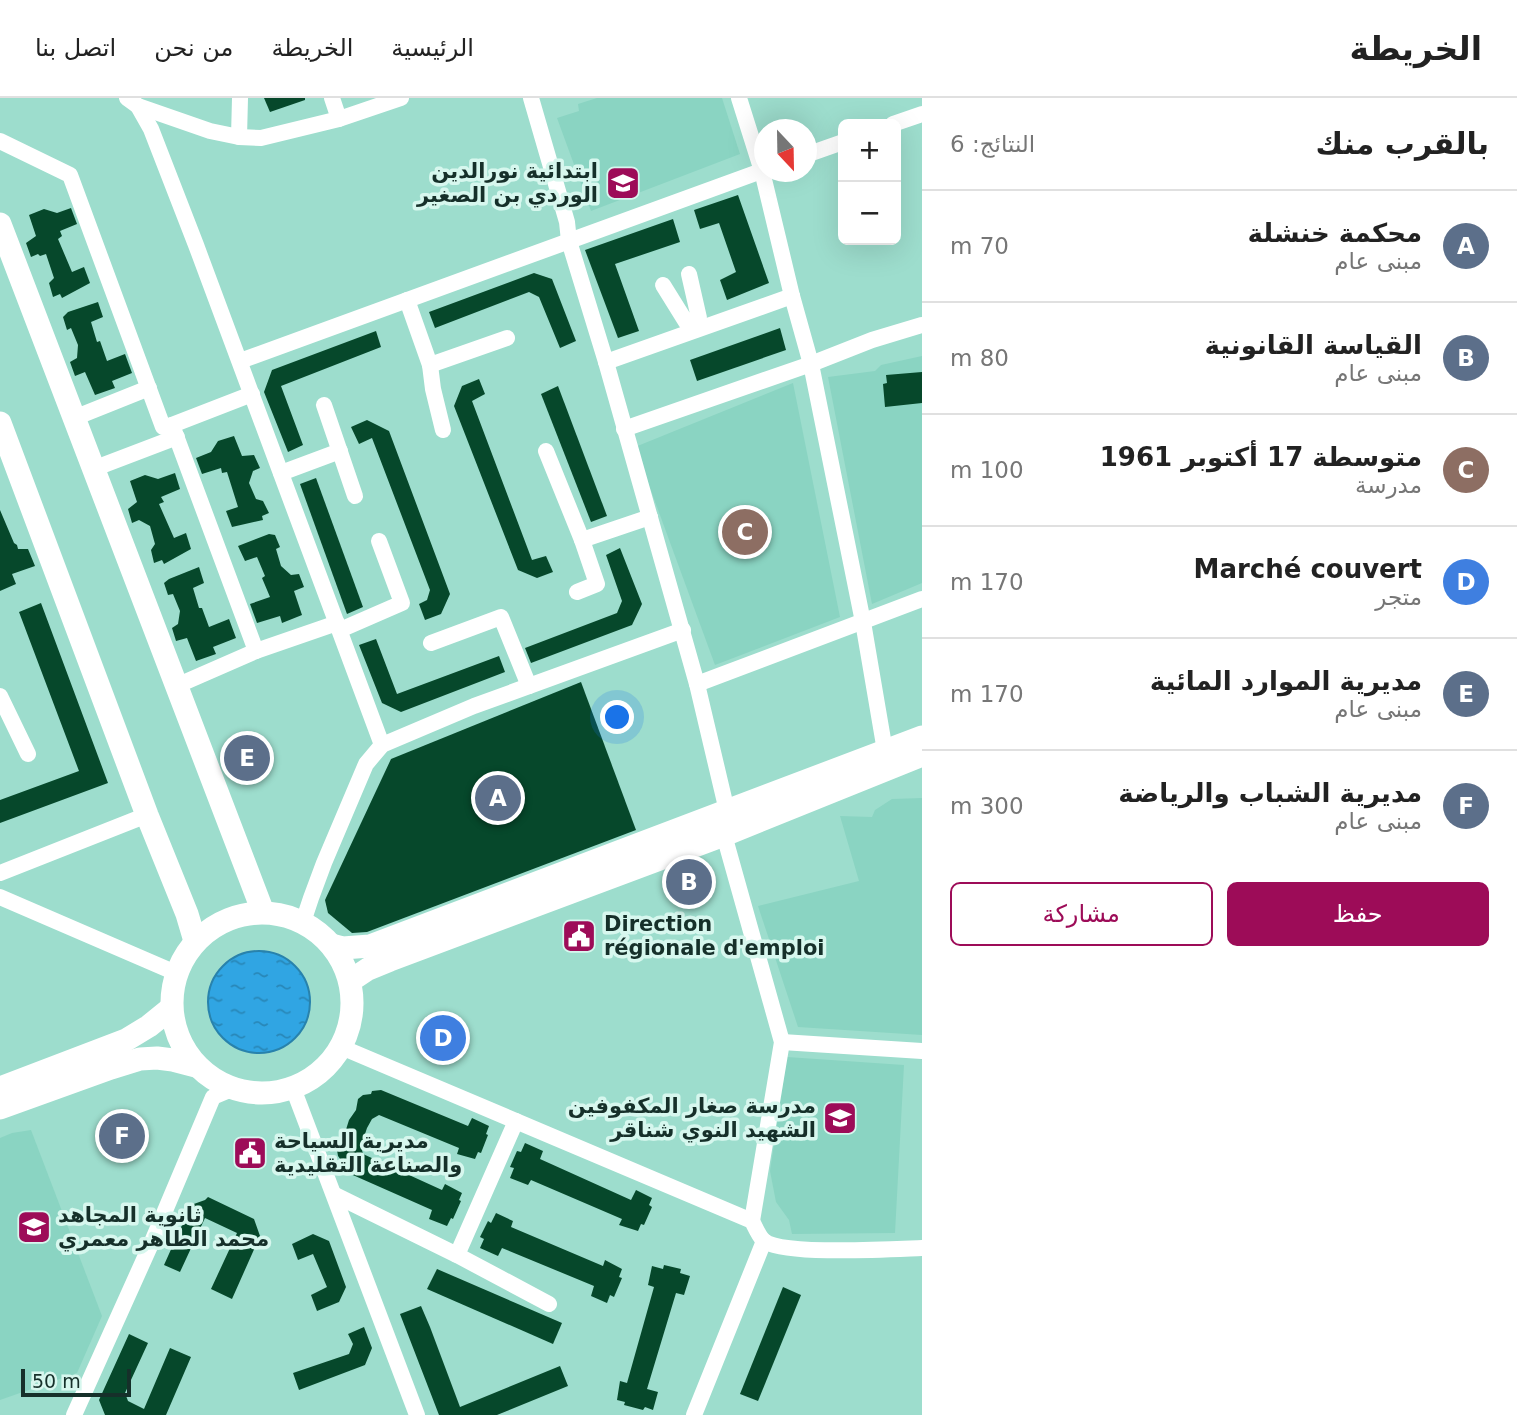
<!DOCTYPE html>
<html lang="ar">
<meta charset="utf-8">
<style>
body{margin:0;font-family:"DejaVu Sans",Vazirmatn,sans-serif;background:#f6f6f6;color:#222;direction:rtl}
.controls{position:absolute;right:21px;top:21px;display:grid;overflow:hidden;border-radius:10px;box-shadow:0 7px 28px #0002}
.controls button{width:63px;height:63px;display:grid;place-items:center;padding:0;border:0;border-bottom:2px solid #e0e0e0;background:#fff;color:#222;font:35px sans-serif}
.compass{position:absolute;left:754px;top:21px;width:63px;height:63px;border-radius:50%;background:#fff;box-shadow:0 7px 28px #0002;rotate:158deg}
.scale{position:absolute;left:21px;bottom:18px;width:110px;box-sizing:border-box;padding-left:7px;border:4px solid #16302a;border-top:0;font-size:19px;line-height:24px;white-space:nowrap;color:#16302a;-webkit-text-stroke:5px #d7f7ee;paint-order:stroke}
.you{position:absolute;left:618px;top:620px;width:24px;height:24px;margin:-18px;border:5px solid #fff;border-radius:50%;background:#1a73e8;box-shadow:0 0 0 10px #1a73e833}
.badge{display:grid;place-items:center;width:46px;height:46px;border-radius:50%;background:#9d0c58;color:#fff;font-size:23px;font-weight:700}
.pin{position:absolute;translate:-50% -50%;border:4px solid #fff;box-shadow:0 2px 7px #0006}
.list{margin:0;padding:0;list-style:none}
h2{display:flex;justify-content:space-between;align-items:center;height:91px;margin:0;padding:0 28px;font-size:30px}
h2 small{font-size:23px;font-weight:400;color:#767676}
.list li{display:grid;grid-template-columns:46px 1fr auto;gap:21px;align-items:center;box-sizing:border-box;height:112px;padding:0 28px;border-top:2px solid #e0e0e0}
.list b{display:block;font-size:26px;white-space:nowrap}
.list p{margin:0;font-size:23px;white-space:nowrap;color:#767676}
.list em{font-size:23px;font-style:normal;color:#767676}
.actions{display:flex;gap:14px;padding:21px 28px}
.actions a{flex:1;padding:16px 0;border:2px solid #9d0c58;border-radius:10px;text-align:center;font-size:24px;color:#9d0c58}
.actions .main{background:#9d0c58;color:#fff}
.map{position:relative;flex:none;width:922px;height:1317px;overflow:hidden;direction:ltr}
header{display:flex;align-items:center;gap:42px;box-sizing:border-box;height:98px;padding:0 35px;background:#fff;border-bottom:2px solid #e0e0e0}
header strong{font-size:33px}
nav{display:flex;gap:38px;margin-inline-start:auto;font-size:24px}
main{display:flex}
aside{flex:1;background:#fff}
.map>svg:first-child{display:block}
.built{fill:#8ad4c2}
.water{fill:url(#water-ripples);stroke:#2882ac;stroke-width:2}
.building{fill:#06482b}
.lines{fill:none;stroke-linecap:round;stroke-linejoin:round}
.street{stroke:#fff;stroke-width:16}
.secondary{stroke:#fff;stroke-width:23}
.labels{text-anchor:middle;dominant-baseline:central;stroke-width:7;stroke-linejoin:round;paint-order:stroke}
.poi-label{font-size:21px;font-weight:bold;fill:#16302a;stroke:#d7f7ee;text-anchor:start}
</style>
<header>
<strong>الخريطة</strong>
<nav><a>الرئيسية</a><a>الخريطة</a><a>من نحن</a><a>اتصل بنا</a></nav>
</header>
<main>
<aside>
<h2>بالقرب منك<small>النتائج: 6</small></h2>
<ul class="list">
<li><span class="badge" style="background:#5c6f8a">A</span><div><b>محكمة خنشلة</b><p>مبنى عام</p></div><em>70 m</em></li>
<li><span class="badge" style="background:#5c6f8a">B</span><div><b>القياسة القانونية</b><p>مبنى عام</p></div><em>80 m</em></li>
<li><span class="badge" style="background:#8d6e63">C</span><div><b>متوسطة 17 أكتوبر 1961</b><p>مدرسة</p></div><em>100 m</em></li>
<li><span class="badge" style="background:#3f7fe0">D</span><div><b>Marché couvert</b><p>متجر</p></div><em>170 m</em></li>
<li><span class="badge" style="background:#5c6f8a">E</span><div><b>مديرية الموارد المائية</b><p>مبنى عام</p></div><em>170 m</em></li>
<li><span class="badge" style="background:#5c6f8a">F</span><div><b>مديرية الشباب والرياضة</b><p>مبنى عام</p></div><em>300 m</em></li>
</ul>
<div class="actions"><a class="main">حفظ</a><a>مشاركة</a></div>
</aside>
<div class="map">
<svg width="922" height="1317" viewBox="0 0 922 1317">
<defs>
<pattern id="water-ripples" width="26" height="14" patternUnits="userSpaceOnUse" patternTransform="scale(1.75)"><rect width="26" height="14" fill="#30a5e3"/><path d="M2 4q2-2 4 0t4 0M15 11q2-2 4 0t4 0" fill="none" stroke="#2887b8"/></pattern>
</defs>
<rect width="100%" height="100%" fill="#9dddcd"/>
<g class="built">
<path d="M597,0H722L740,56L591,113L557,20L579,13L578,6Z"/>
<path d="M922,258V485L872,506L828,279L875,273L881,267Z"/>
<path d="M793,285L840,519L715,567L635,349Z"/>
<path d="M922,700V937L798,929L758,808L859,783L840,718L872,719L875,712L892,701Z"/>
<path d="M787,959L904,967L895,1135L792,1136L789,1122L776,1104L770,1073Z"/>
<path d="M31,1032L102,1218L77,1275L0,1302V1040L12,1035Z"/>
</g>
<circle class="water" cx="259" cy="904" r="51"/>
<g class="building">
<path d="M264,0H305V2L270,14Z"/>
<path d="M738,97L769,185L727,202L720,182L736,174L719,125L700,131L694,112Z"/>
<path d="M71,110L77,126L60,133L62,138L58,141L72,174L84,169L90,185L62,200L60,196L53,199L49,185L54,180L46,156L40,158L38,156L31,159L26,145L36,138L29,117L44,111L57,115Z"/>
<path d="M673,121L680,144L615,166L639,233L618,240L585,152Z"/>
<path d="M534,175L552,181L576,243L560,250L539,199L529,194L435,230L429,214Z"/>
<path d="M98,204L103,219L91,224L97,244L100,243L107,263L125,256L132,275L112,283L115,290L95,297L85,274L75,278L70,264L77,260L78,247L71,230L67,232L63,219L68,214Z"/>
<path d="M780,230L786,252L697,283L690,262Z"/>
<path d="M376,233L381,249L281,288L303,347L288,354L264,294L272,272Z"/>
<path d="M922,274V305L885,309L883,286L887,285L886,277Z"/>
<path d="M479,281L485,296L472,303L532,462L546,458L553,474L537,480L518,472L454,308L462,288Z"/>
<path d="M558,288L607,418L591,424L541,296Z"/>
<path d="M367,322L389,333L450,496L441,516L425,522L419,506L427,502L430,492L372,340L359,346L351,329Z"/>
<path d="M234,338L242,358L254,357L260,370L253,373L249,385L256,401L263,403L269,415L262,418L263,422L232,429L226,413L238,409L227,374L222,375L221,370L202,376L196,360L211,354L218,343Z"/>
<path d="M175,375L180,391L161,399L164,404L159,406L174,440L186,435L191,451L164,466L162,462L154,465L151,452L155,446L150,428L139,422L132,425L128,411L137,404L130,383L145,377L158,381Z"/>
<path d="M316,380L363,509L347,516L300,386Z"/>
<path d="M0,412L14,445L17,447L18,451H28L35,468L12,476L16,486L0,493Z"/>
<path d="M269,436L275,437L280,449L276,451L281,468L291,477L299,476L304,489L294,493L302,517L282,525L280,518L257,525L250,506L270,499L262,480L265,478L257,459L245,463L238,448Z"/>
<path d="M620,450L642,506L632,527L531,565L525,550L617,515L622,503L606,457Z"/>
<path d="M199,469L204,485L193,490L199,510H202L209,529L229,521L236,540L213,549L216,556L196,563L187,540L176,543L172,530L178,526L180,513L173,496L168,497L164,485L169,481Z"/>
<path d="M41,505L108,685L0,725V702L79,673L19,514Z"/>
<path d="M376,541L397,596L499,558L505,574L401,614L382,605L359,547Z"/>
<path d="M581,584L636,732L367,834L352,835L328,815L325,802L391,661Z"/>
<path d="M381,992L468,1028L472,1020L489,1028L486,1036L488,1037L481,1055L478,1054L475,1061L457,1056L459,1050L379,1017L372,1021L367,1030L361,1048L363,1056L442,1092L445,1086L462,1095L459,1102L461,1103L453,1121L451,1120L447,1128L429,1121L432,1112L346,1074L341,1067L343,1065L338,1058L337,1052L344,1044V1038L349,1022L356,1012L358,1001L363,997L371,996L372,993Z"/>
<path d="M525,1045L543,1053L540,1061L631,1102L636,1092L652,1100L649,1107L652,1109L644,1127L641,1126L638,1133L619,1127L622,1121L531,1082L528,1087L510,1080L514,1070L510,1069L517,1053L521,1054Z"/>
<path d="M208,1099L254,1121L260,1138L232,1201L211,1191L237,1135L205,1120L180,1174L164,1167L191,1107L205,1102Z"/>
<path d="M496,1115L513,1123L511,1129L603,1168L605,1162L622,1171L619,1179L622,1180L614,1199L610,1197L607,1205L591,1198L594,1188L502,1150L498,1158L480,1150L484,1141L480,1139L488,1123L491,1125Z"/>
<path d="M313,1136L329,1143L346,1189L339,1204L317,1213L311,1197L327,1189L313,1156L298,1162L292,1146Z"/>
<path d="M664,1167L681,1171L680,1175L690,1178L684,1197L676,1195L647,1291L658,1294L653,1312L645,1309L643,1312L624,1307L625,1304L617,1302L620,1283L627,1285L654,1189L648,1187L652,1168L663,1171Z"/>
<path d="M437,1171L562,1225L553,1246L427,1191Z"/>
<path d="M783,1189L801,1197L758,1303L740,1296Z"/>
<path d="M421,1208L430,1229L460,1309L560,1268L568,1288L497,1317H439L400,1216Z"/>
<path d="M364,1229L372,1250L365,1267L299,1292L293,1275L349,1256L353,1246L348,1236Z"/>
<path d="M129,1236L148,1245L125,1295L128,1303L144,1311L170,1250L191,1259L166,1317H105L99,1302Z"/>
</g>
<g class="lines">
<g class="street">
<path d="M127,0L138,8L210,33L239,39L261,40L339,21L401,0"/>
<path d="M332,0L339,21"/>
<path d="M531,0L567,124L569,143L606,264L697,586L727,713L724,737L782,944L752,1123"/>
<path d="M739,0L762,73L792,198L811,266L863,524L885,653"/>
<path d="M138,8L151,31L196,147L382,647"/>
<path d="M893,26L922,16"/>
<path d="M239,39L240,0"/>
<path d="M0,43L70,77L163,329L172,327"/>
<path d="M806,57L843,44"/>
<path d="M689,176L699,220L692,222L695,232"/>
<path d="M663,187L686,224L692,222"/>
<path d="M407,202L430,267L433,291L443,332"/>
<path d="M240,263L764,72"/>
<path d="M606,264L792,198"/>
<path d="M430,267L507,240"/>
<path d="M252,296L172,327L256,553"/>
<path d="M324,307L355,398"/>
<path d="M74,320L149,290"/>
<path d="M624,331L811,266L872,242L922,227"/>
<path d="M546,353L582,442"/>
<path d="M93,371L177,339"/>
<path d="M281,375L340,353"/>
<path d="M577,494L597,486L582,442L650,419"/>
<path d="M340,532L402,505L379,443"/>
<path d="M431,545L501,519L529,588"/>
<path d="M697,586L922,501"/>
<path d="M176,588L256,553L337,525"/>
<path d="M0,598L28,656"/>
<path d="M0,775L147,717"/>
<path d="M0,799L176,875"/>
<path d="M303,824L311,800L324,765L366,666L382,647L474,608L683,532"/>
<path d="M782,944L922,953"/>
<path d="M341,949L752,1123C755,1129 759,1138 763,1142C780,1158 894,1151 922,1150"/>
<path d="M293,990L417,1317"/>
<path d="M335,1097L457,1157L549,1206"/>
<path d="M457,1157L516,1023"/>
<path d="M74,1317L151,1146L213,999L232,991"/>
<path d="M694,1317L764,1143"/>
</g>
<g class="secondary">
<path d="M0,126L263,814"/>
<path d="M0,325L147,717L187,816L195,843"/>
<circle cx="262" cy="905" r="90"/>
<path d="M332,847L343,850L370,848L922,639"/>
<path d="M350,883L368,871L390,862L724,737L922,657"/>
<path d="M0,990L126,942L149,928L170,911"/>
<path d="M0,1010L111,970L140,961L157,960L173,962L196,968"/>
</g>
</g>
<defs>
<g id="school-square" transform="scale(1.75)"><rect x="-9" y="-9" width="18" height="18" rx="4" fill="#9d0c58" stroke="#d7f7ee"/><path d="M0-5L7-2L0 1L-7-2ZM-4 1L0 2.5L4 1V4Q0 6-4 4Z" fill="#fff"/></g>
<g id="civic-square" transform="scale(1.75)"><rect x="-9" y="-9" width="18" height="18" rx="4" fill="#9d0c58" stroke="#d7f7ee"/><path d="M-.6-6.5H3V-4.5H.6V-3L4-1V1h2V6H-6V1h2V-1L-.6-3ZM-1.2 2.5V6h2.4V2.5Z" fill="#fff"/></g>
</defs>
<g fill-rule="evenodd">
<use href="#school-square" x="623" y="85"/>
<use href="#civic-square" x="579" y="838"/>
<use href="#school-square" x="840" y="1020"/>
<use href="#civic-square" x="250" y="1055"/>
<use href="#school-square" x="34" y="1129"/>
</g>
<g class="labels">
<g class="poi-label">
<text x="598" y="73" text-anchor="end">ابتدائية نورالدين<tspan x="598" dy="24">الوردي بن الصغير</tspan></text>
<text x="604" y="826">Direction<tspan x="604" dy="24">régionale d'emploi</tspan></text>
<text x="816" y="1008" text-anchor="end">مدرسة صغار المكفوفين<tspan x="816" dy="24">الشهيد النوي شناقر</tspan></text>
<text x="274" y="1043">مديرية السياحة<tspan x="274" dy="24">والصناعة التقليدية</tspan></text>
<text x="58" y="1117">ثانوية المجاهد<tspan x="58" dy="24">محمد الطاهر معمري</tspan></text>
</g>
</g>
</svg>
<div class="controls">
<button>+</button>
<button>−</button>
</div>
<svg class="compass" viewBox="-18 -18 36 36"><path d="M0-13l5 13h-10z" fill="#e53935"/><path d="M0 13l5-13h-10z" fill="#767676"/></svg>
<div class="scale">50 m</div>
<div class="you"></div>
<div class="pin badge" style="left:498px;top:700px;background:#5c6f8a">A</div>
<div class="pin badge" style="left:689px;top:784px;background:#5c6f8a">B</div>
<div class="pin badge" style="left:745px;top:434px;background:#8d6e63">C</div>
<div class="pin badge" style="left:443px;top:940px;background:#3f7fe0">D</div>
<div class="pin badge" style="left:247px;top:660px;background:#5c6f8a">E</div>
<div class="pin badge" style="left:122px;top:1038px;background:#5c6f8a">F</div>
</div>
</main>
